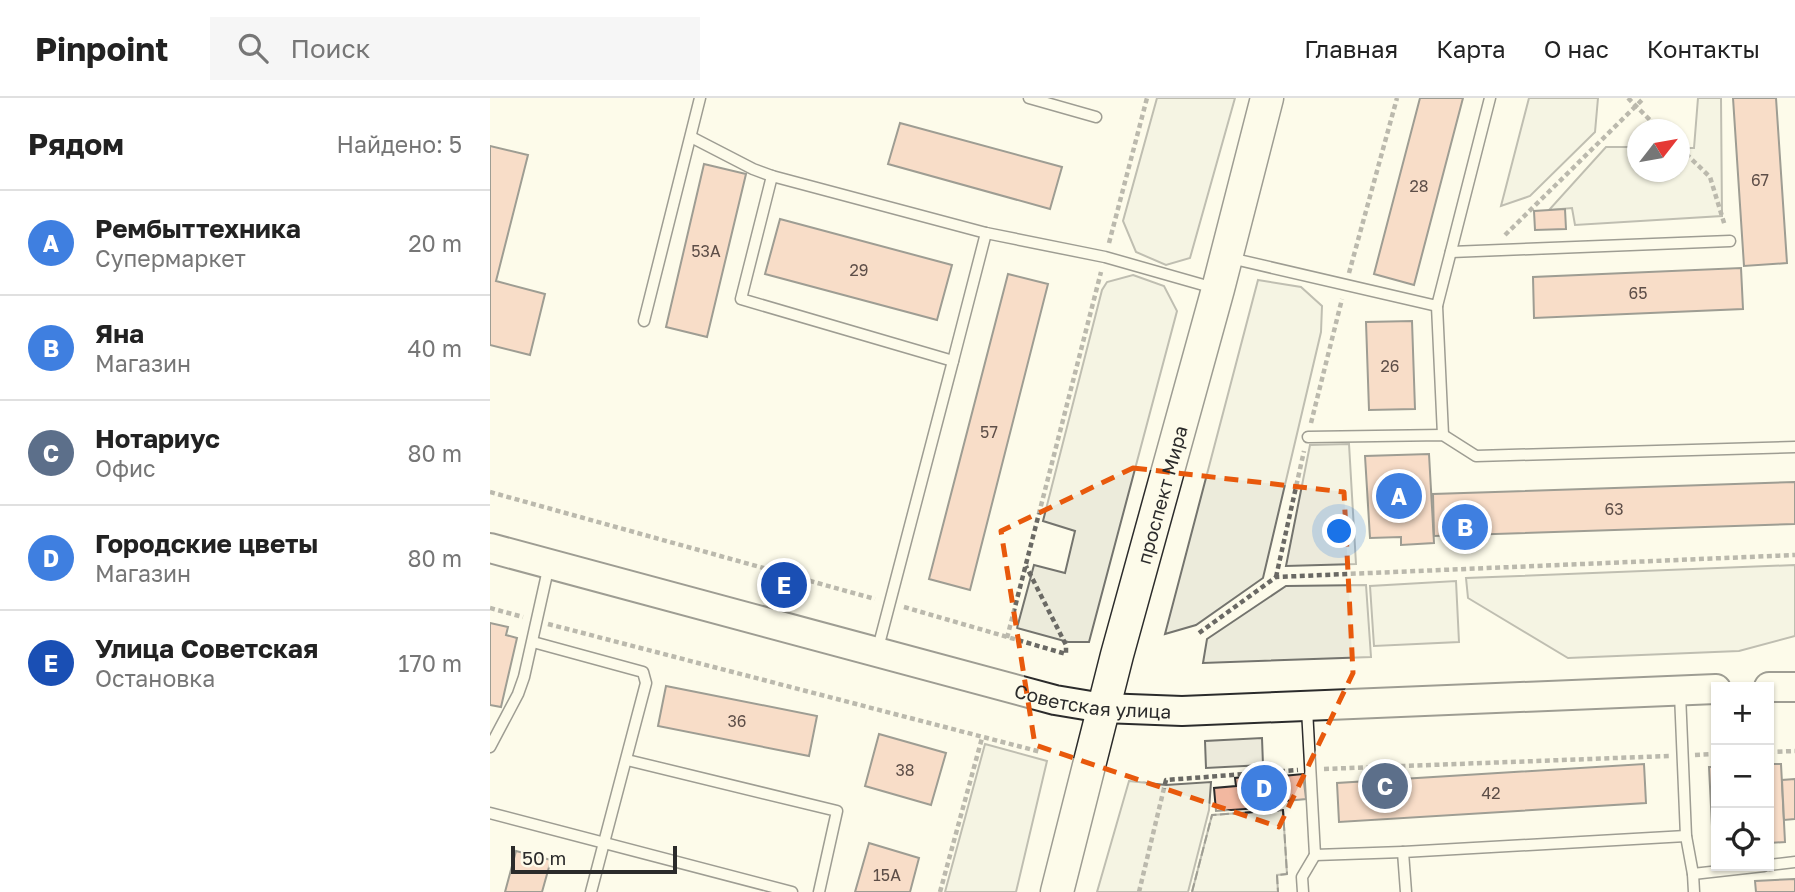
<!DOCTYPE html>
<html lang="ru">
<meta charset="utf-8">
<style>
body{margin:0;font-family:"Golos Text",sans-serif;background:#f6f6f6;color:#222}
.controls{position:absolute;right:21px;bottom:21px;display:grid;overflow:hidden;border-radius:0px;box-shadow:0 2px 5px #0004}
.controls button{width:63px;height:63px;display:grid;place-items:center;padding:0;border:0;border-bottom:2px solid #e0e0e0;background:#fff;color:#222;font:35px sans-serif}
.compass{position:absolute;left:1137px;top:21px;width:63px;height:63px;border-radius:50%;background:#fff;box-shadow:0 2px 5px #0004;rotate:59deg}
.scale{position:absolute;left:21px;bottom:18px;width:166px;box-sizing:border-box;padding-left:7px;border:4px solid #2b2b2b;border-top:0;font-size:19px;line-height:24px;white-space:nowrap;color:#2b2b2b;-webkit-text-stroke:5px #fdfbea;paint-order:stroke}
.you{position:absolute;left:850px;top:434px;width:24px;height:24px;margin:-18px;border:5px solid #fff;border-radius:50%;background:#1a73e8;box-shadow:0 0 0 10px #1a73e833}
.badge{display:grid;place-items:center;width:46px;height:46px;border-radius:50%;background:#1a73e8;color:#fff;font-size:23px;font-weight:700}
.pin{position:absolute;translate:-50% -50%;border:4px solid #fff;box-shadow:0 2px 7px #0006}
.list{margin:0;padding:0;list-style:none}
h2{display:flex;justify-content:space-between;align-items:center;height:91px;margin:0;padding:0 28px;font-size:30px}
h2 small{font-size:23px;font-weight:400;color:#767676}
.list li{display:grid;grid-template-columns:46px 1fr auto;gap:21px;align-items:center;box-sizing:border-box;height:105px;padding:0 28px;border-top:2px solid #e0e0e0}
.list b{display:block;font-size:26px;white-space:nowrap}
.list p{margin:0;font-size:23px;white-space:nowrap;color:#767676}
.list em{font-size:23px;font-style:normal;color:#767676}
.icon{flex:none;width:38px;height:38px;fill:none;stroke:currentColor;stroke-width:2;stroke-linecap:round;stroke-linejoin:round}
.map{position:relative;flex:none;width:1305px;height:794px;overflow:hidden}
header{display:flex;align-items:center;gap:42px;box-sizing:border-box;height:98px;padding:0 35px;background:#fff;border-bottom:2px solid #e0e0e0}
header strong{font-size:33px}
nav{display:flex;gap:38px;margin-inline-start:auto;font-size:24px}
.search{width:490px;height:63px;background:#f6f6f6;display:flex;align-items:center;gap:18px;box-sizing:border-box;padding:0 24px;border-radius:0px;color:#767676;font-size:26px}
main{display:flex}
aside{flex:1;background:#fff}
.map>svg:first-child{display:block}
.green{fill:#ecebdb;stroke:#74746e;stroke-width:2}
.parking{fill:#eceadb;stroke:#74746e;stroke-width:2}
.building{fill:#f2b8a0;stroke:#2b2b2b;stroke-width:2}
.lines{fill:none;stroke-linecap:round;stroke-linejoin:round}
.service-casing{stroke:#2b2b2b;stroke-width:13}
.secondary-casing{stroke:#2b2b2b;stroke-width:32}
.primary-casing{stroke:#2b2b2b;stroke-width:35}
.path{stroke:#6a6964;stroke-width:4.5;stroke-dasharray:5 3.5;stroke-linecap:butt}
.service{stroke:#fdfbea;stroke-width:10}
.secondary{stroke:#fdfbea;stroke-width:28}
.primary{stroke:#fdfbea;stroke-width:32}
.fence{stroke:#2b2b2b;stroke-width:2;stroke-dasharray:9 3.5;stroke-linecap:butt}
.marked{fill:none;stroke:#e8590c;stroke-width:5;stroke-dasharray:14 9;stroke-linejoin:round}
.labels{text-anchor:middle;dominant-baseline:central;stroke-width:5;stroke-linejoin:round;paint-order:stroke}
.number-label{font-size:16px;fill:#5d4e48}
.street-label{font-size:19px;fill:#2b2b2b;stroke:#fdfbea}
</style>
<header>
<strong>Pinpoint</strong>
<div class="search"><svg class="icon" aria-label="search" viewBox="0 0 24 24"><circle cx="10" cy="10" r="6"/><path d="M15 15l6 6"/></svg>Поиск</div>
<nav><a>Главная</a><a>Карта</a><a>О нас</a><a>Контакты</a></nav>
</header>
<main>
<aside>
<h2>Рядом<small>Найдено: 5</small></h2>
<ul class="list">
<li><span class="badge" style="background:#3f7fe0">A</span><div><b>Рембыттехника</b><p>Супермаркет</p></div><em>20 m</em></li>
<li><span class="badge" style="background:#3f7fe0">B</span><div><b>Яна</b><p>Магазин</p></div><em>40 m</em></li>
<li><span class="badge" style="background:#5c6f8a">C</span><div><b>Нотариус</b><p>Офис</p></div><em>80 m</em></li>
<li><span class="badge" style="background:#3f7fe0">D</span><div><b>Городские цветы</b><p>Магазин</p></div><em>80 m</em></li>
<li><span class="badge" style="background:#1a4fb4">E</span><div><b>Улица Советская</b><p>Остановка</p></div><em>170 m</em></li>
</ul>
</aside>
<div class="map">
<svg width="1305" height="794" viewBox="0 0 1305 794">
<rect width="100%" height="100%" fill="#fdfbea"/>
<g class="green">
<path d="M667,0H745L700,160L676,167L646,154L633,123Z"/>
<path d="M1039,0H1108L1105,34L1040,98L1011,108Z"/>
<path d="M1208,0H1231L1232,118L1085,127L1082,110L1059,112L1116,49H1147L1148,74H1190V50H1204Z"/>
<path d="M643,177L674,188L687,213L599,544H578L527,530L544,467L575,475L585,433L553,423L612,192L617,184Z"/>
<path d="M768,182L811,189L832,208L831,234L773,480L706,527L675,536Z"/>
<path d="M1305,467V538L1249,553L1078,560L978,500L976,480Z"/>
<path d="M876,487L881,559L713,565L717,541L796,488Z"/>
<path d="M495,646L557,663L526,794H455Z"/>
<path d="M639,683L676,687L721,684L719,712L698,794H607Z"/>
<path d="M793,712L797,776L787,777L788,794H702L722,717Z"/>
</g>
<g class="parking">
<path d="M859,346L866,466L796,468L820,347Z"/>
<path d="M966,483L969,544L884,548L880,488Z"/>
<path d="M772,640L773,667L716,670L715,643Z"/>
</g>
<g class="building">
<path d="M930,0H973L924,187L884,176Z"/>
<path d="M1243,0H1286L1297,165L1254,168Z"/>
<path d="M410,25L572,69L560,111L398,66Z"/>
<path d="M0,48L38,57L6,183L55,196L40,257L0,247Z"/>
<path d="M214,66L256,76L217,239L176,229Z"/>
<path d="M1075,111L1076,131L1045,132L1044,113Z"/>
<path d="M290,121L462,167L447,222L275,176Z"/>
<path d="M1251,170L1253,211L1044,220L1043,179Z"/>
<path d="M518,176L558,186L480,492L439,481Z"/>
<path d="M922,223L925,311L879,312L876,224Z"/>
<path d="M939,356L944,445L911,447V439L880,440L875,358Z"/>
<path d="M1305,384V426L944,438L943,396Z"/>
<path d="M0,525L18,529L16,537L27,540L11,609L0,607Z"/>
<path d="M176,588L327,618L319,658L168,628Z"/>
<path d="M389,636L456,655L441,707L375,688Z"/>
<path d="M1154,666L1156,705L849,724L847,685Z"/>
<path d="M1279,666H1291L1295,744L1279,745Z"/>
<path d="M1219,669H1226V727L1222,728Z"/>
<path d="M813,676L816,701L796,703L793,678Z"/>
<path d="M762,678L763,687L785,685L787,709L726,713L724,690L746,688L745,680Z"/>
<path d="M1305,681V721L1294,722L1292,682Z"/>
<path d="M379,745L429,760L420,794H365Z"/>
<path d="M26,753L61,762L52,794H15Z"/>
<path d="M1305,781V794H1266L1265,783Z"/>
</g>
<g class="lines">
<g class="service-casing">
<g id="service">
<path d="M539,0L606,19"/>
<path d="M201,39L263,71L282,78"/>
<path d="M961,154L1240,143"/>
<path d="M740,160L947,208L1000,0"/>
<path d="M947,208L953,337"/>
<path d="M154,223L210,0"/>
<path d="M463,263L496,135"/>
<path d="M818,339L953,337L986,358L1305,349"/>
<path d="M43,544L153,574L156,585L101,794"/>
<path d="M388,550L463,263L251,201L282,78L496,135L615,159L724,190"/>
<path d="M1190,596L1196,738L1203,776L1274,768"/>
<path d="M817,611L825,757L913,754"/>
<path d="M0,649L28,596L34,579L59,467"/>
<path d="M137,662L347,713L329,794"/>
<path d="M0,715L302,794"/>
<path d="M1279,767L1305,764"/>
<path d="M1203,776L1204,794"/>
<path d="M813,794L812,779L825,757"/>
<path d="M916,794L913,754L1196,738"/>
</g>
</g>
<g class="secondary-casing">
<g id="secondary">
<path id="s1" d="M0,450L565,602L613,610L692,613L1226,591"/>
<path d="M1279,589H1305"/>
</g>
</g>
<g class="primary-casing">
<g id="primary">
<path id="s2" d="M567,794L627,557L728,191L777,0"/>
</g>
</g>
<g class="path">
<path d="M1138,0L1170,32"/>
<path d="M1190,50L1220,79L1235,128"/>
<path d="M1015,137L1154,0"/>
<path d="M619,145L657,0"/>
<path d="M859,175L907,0"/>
<path d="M821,325L852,201"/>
<path d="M0,394L385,501"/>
<path d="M786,479L814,353"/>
<path d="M414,509L576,556V547L536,468"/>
<path d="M0,510L33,519"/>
<path d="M58,526L551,654"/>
<path d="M709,535L786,479L1305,457"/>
<path d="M517,540L611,174"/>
<path d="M1279,654L1305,653"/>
<path d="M1205,657L1226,656"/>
<path d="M834,671L1179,658"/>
<path d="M450,794L492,640"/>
<path d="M649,794L676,682L808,672"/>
</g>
<use href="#service" class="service"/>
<use href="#secondary" class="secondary"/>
<use href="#primary" class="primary"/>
<path class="fence" d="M702,794L722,717L793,712L797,776L787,777L788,794"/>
</g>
<path d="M0 0H1305V794H0ZM643,370L854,394L863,575L789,729L545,647L511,433Z" fill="#fdfbea" fill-opacity=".55" fill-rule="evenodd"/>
<path class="marked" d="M643,370L854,394L863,575L789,729L545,647L511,433Z"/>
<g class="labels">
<g class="number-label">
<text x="1270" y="82">67</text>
<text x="929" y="88">28</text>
<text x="216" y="153">53А</text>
<text x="369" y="172">29</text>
<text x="1148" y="195">65</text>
<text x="900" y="268">26</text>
<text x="499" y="334">57</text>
<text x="1124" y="411">63</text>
<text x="247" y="623">36</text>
<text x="415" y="672">38</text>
<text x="1001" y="695">42</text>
<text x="397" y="777">15А</text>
</g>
<g class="street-label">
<text stroke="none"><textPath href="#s2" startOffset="411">проспект Мира</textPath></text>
<text stroke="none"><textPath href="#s1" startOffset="623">Советская улица</textPath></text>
</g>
</g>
</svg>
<div class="controls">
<button>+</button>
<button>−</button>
<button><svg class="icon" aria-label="locate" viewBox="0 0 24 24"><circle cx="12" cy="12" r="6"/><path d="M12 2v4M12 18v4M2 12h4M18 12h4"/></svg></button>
</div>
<svg class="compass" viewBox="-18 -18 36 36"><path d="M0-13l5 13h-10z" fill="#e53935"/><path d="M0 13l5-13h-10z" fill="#767676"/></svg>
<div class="scale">50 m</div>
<div class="you"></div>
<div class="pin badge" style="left:909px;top:398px;background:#3f7fe0">A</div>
<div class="pin badge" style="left:975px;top:429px;background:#3f7fe0">B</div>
<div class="pin badge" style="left:895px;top:688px;background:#5c6f8a">C</div>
<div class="pin badge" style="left:774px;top:690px;background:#3f7fe0">D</div>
<div class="pin badge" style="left:294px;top:487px;background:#1a4fb4">E</div>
</div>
</main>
